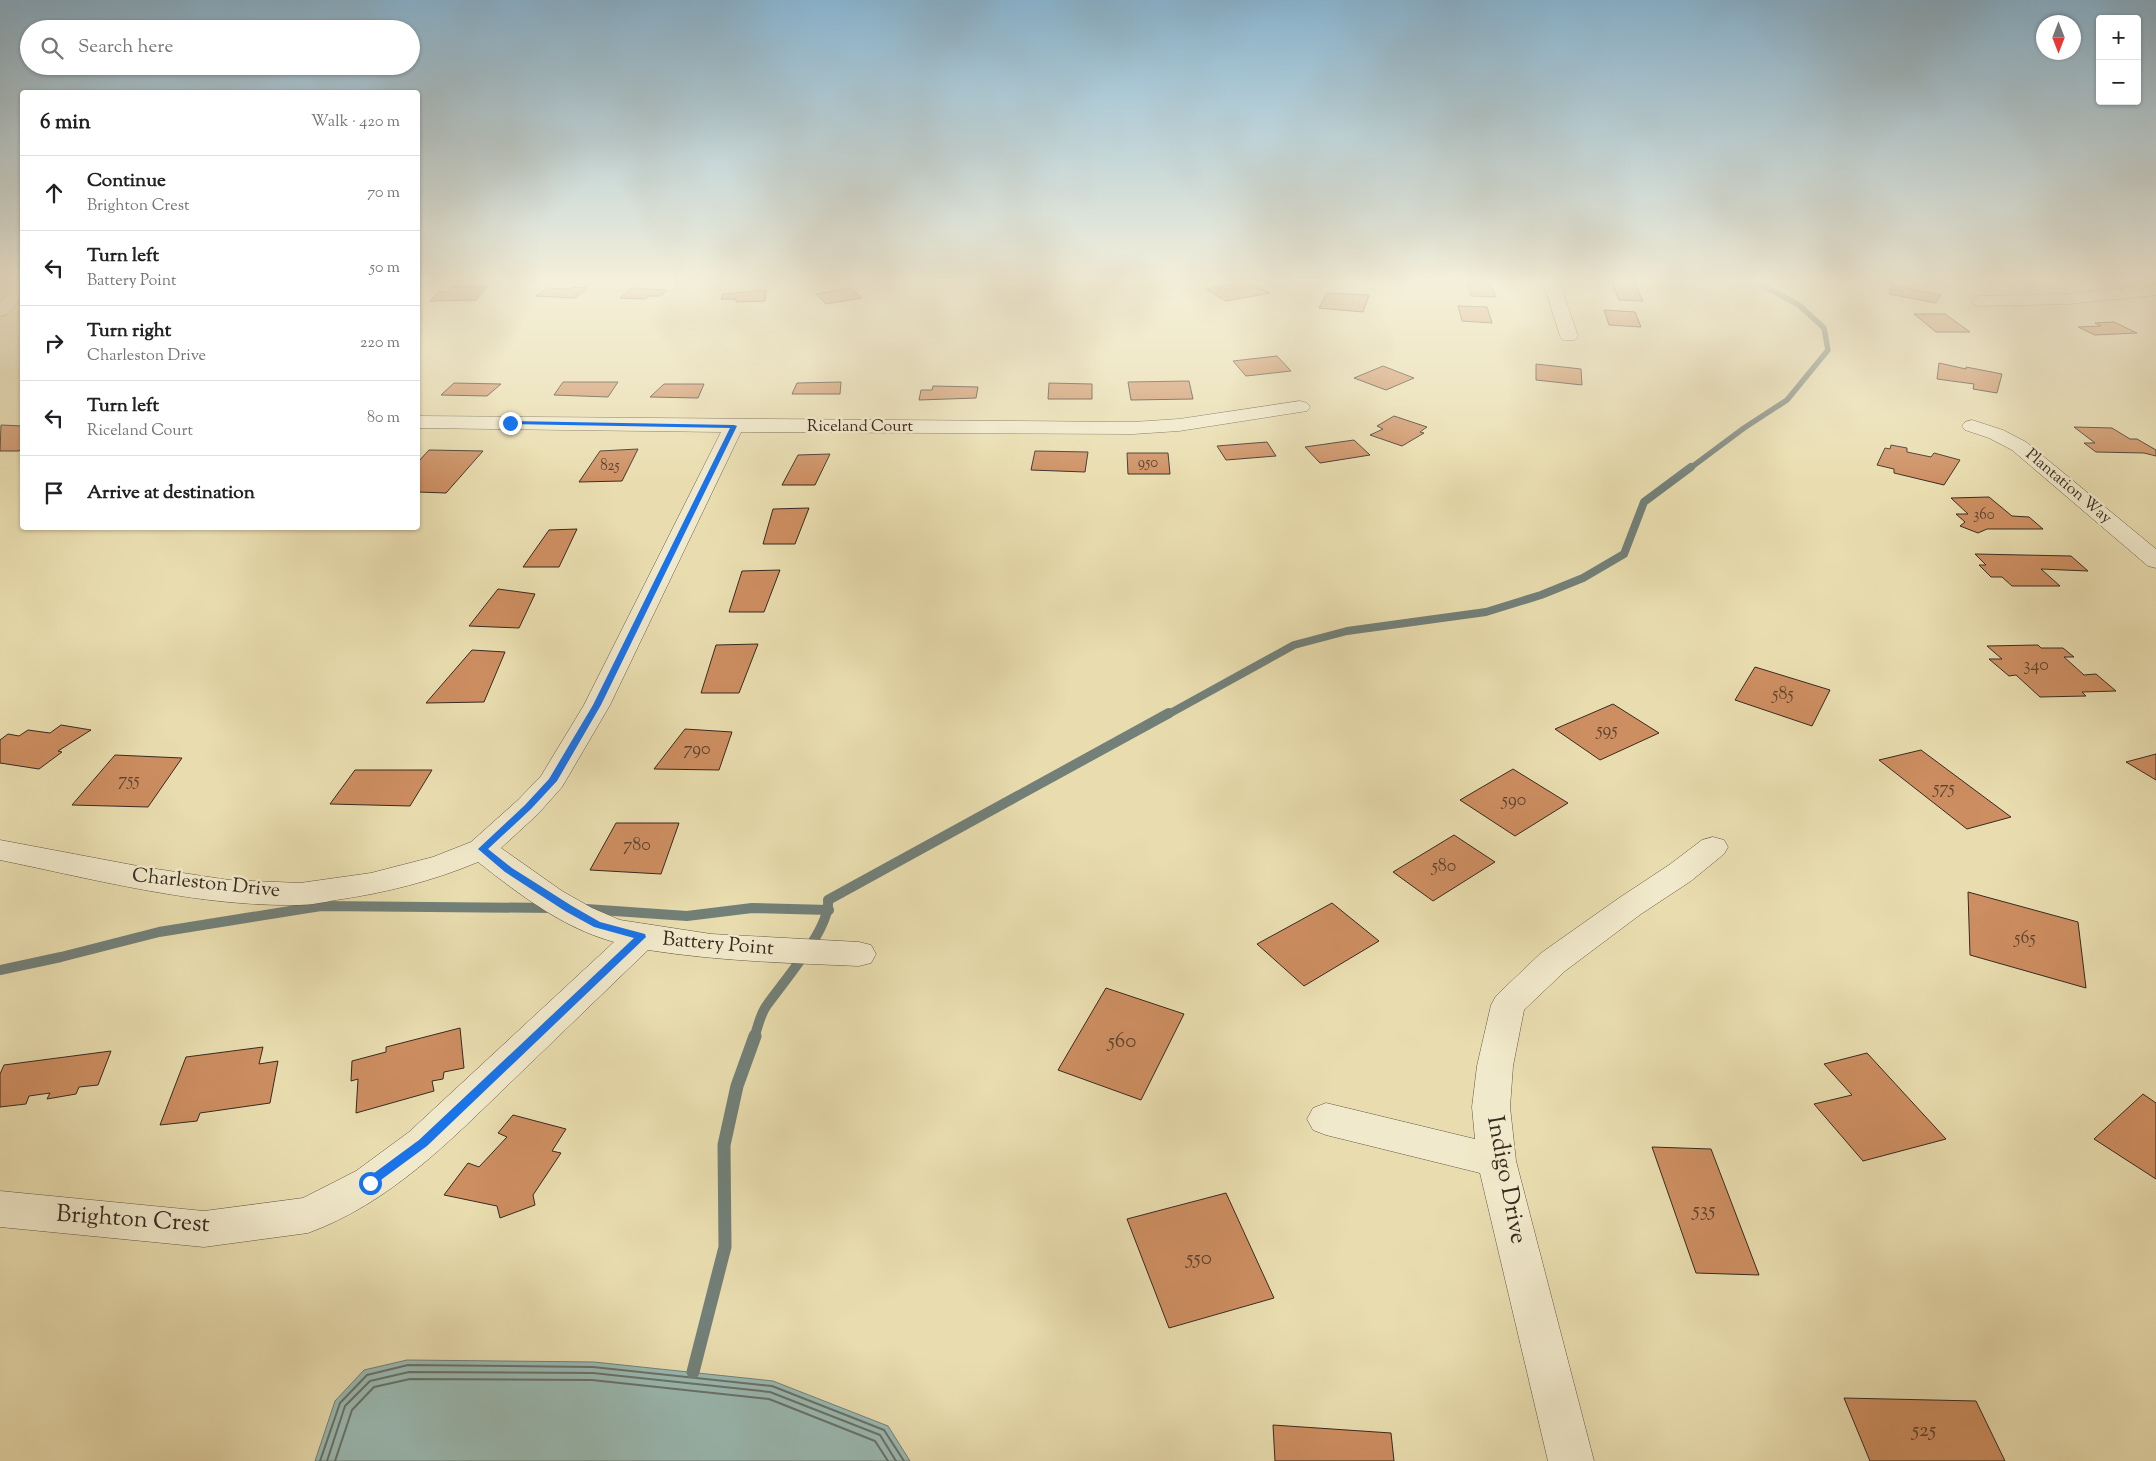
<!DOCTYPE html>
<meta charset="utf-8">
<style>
body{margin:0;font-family:"Sorts Mill Goudy",serif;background:#f6f6f6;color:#202124}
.controls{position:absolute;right:15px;top:15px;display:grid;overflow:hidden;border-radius:5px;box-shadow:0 1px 4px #0004}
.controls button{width:45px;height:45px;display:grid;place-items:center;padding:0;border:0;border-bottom:1px solid #e0e0e0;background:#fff;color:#202124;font:25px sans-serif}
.compass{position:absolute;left:2036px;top:15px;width:45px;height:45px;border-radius:50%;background:#fff;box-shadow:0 1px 4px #0004;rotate:180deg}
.stop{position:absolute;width:15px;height:15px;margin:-11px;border:4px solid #1a73e8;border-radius:50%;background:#fff}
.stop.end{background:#1a73e8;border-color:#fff;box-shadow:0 1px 5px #0008}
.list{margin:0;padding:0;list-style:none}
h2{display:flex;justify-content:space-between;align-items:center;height:65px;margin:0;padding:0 20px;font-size:21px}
h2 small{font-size:16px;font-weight:400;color:#757577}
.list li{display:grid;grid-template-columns:32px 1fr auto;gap:15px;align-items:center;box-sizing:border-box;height:75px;padding:0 20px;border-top:1px solid #e0e0e0}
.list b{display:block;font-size:19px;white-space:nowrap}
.list p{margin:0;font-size:16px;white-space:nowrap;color:#757577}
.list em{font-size:16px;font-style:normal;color:#757577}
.icon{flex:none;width:28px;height:28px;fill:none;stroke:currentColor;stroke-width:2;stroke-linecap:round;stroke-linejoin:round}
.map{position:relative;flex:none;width:2156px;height:1461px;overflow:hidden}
.search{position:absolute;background:#fff;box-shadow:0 1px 4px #0004;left:20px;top:20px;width:400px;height:55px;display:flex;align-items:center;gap:12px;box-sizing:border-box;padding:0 18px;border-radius:28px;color:#757577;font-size:19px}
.panel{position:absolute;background:#fff;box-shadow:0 1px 4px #0004;left:20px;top:90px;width:400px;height:440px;border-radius:5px}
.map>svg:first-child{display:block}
.water{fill:#9abab3;stroke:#728079}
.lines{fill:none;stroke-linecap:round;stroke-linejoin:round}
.shore{stroke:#68726a;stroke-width:2}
.stream-far3{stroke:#728079;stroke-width:5.5}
.stream-far2{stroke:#728079;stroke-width:8}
.stream-far1{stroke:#728079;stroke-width:10}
.stream{stroke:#728079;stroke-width:13}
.building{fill:#cd8e61;stroke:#372a21}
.minor-casing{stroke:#645744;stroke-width:1}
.minor{fill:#f1e9cb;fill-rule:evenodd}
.route{fill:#1a73e8}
.labels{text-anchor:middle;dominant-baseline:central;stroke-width:5;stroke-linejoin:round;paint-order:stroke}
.far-number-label{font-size:15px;fill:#5c4331}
.far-street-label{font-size:16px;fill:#372a21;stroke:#f1e9cb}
.number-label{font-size:18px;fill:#5c4331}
.street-label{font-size:20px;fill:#372a21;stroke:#f1e9cb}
.near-number-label{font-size:21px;fill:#5c4331}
.near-street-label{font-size:24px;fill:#372a21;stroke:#f1e9cb}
</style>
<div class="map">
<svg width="2156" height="1461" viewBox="0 0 2156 1461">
<rect width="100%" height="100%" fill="#e9ddaf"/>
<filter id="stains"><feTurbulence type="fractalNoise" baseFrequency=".004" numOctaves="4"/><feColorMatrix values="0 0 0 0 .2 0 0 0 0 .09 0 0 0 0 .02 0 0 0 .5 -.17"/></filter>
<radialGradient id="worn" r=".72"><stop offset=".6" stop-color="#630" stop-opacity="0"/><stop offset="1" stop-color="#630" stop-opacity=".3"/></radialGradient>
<path class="water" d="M407,1360L594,1362L773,1381L888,1426L910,1461H315L335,1401L364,1370Z"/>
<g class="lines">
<g class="shore">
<path d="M320,1461L340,1403L367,1375L408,1365L593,1367L772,1386L884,1430L904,1461"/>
<path d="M327,1461L345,1406L370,1381L409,1372L593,1373L770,1392L880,1435L896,1461"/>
<path d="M335,1461L352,1410L374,1387L410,1379L592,1380L769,1399L875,1441L888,1461"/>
</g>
<path class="stream-far3" d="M1689,469L1744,428L1787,400L1828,350L1824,328L1799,305L1754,281"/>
<path class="stream-far2" d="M1167,715L1294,645L1347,631L1486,612L1541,595L1583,578L1624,554L1644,502L1691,467"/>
<g class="stream-far1">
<path d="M586,909L687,916L752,908L829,910"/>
<path d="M0,970L61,957L159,932L321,906L553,908"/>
<path d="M754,1038C758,1027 760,1014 767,1005C783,982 831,928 828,900L1169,713"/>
</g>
<path class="stream" d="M693,1372L725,1247L724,1145L737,1086L755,1036"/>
</g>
<g class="building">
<path d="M1465,281H1489L1496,297L1471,296Z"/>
<path d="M1246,282L1270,293L1226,301L1206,289Z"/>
<path d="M1612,284L1636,285L1643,301L1619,300Z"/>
<path d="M1892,285L1941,295L1936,303L1889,294Z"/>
<path d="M487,286L476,300L430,301L440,291L447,292L451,287Z"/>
<path d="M573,287L588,288L575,298L536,296L547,288L570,289Z"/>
<path d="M631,288L667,290L661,296H649L645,299L620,298Z"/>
<path d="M851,288L862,298L826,304L816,294Z"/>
<path d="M766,290L765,301L736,302V299H721L723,294Z"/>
<path d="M1327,293L1369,295L1363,312L1319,308Z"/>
<path d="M1458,306L1487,307L1492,323L1462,321Z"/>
<path d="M1604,310L1635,312L1641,327L1609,325Z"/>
<path d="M1914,314H1945L1970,332H1936Z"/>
<path d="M2114,322L2137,333L2095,335L2078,327L2101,326L2095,323Z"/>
<path d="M1277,356L1291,371L1246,376L1233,361Z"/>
<path d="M1939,363L1966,369V367L2002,374L1997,393L1973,389L1974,384L1937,379Z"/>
<path d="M1536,364L1581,369L1582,385L1536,380Z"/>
<path d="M1383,366L1414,378L1386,390L1354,378Z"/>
<path d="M1189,381L1193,399L1131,400L1128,382Z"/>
<path d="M563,382H618L608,397L554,395Z"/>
<path d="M841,382L840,394H792L797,383Z"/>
<path d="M454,383L501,384L487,396L441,395Z"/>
<path d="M1049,383L1092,384V399H1048Z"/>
<path d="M664,384H704L698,398L650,397Z"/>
<path d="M933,386L978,387L976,398L919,400L921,390H932Z"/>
<path d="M1394,416L1427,427L1420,432L1424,433L1402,446L1370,435L1383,429L1377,426Z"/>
<path d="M1,425L22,426V448L19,451H0Z"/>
<path d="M2074,427L2112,428L2130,439H2137L2156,450V456L2144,453L2096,452L2084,443H2095Z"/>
<path d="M1354,440L1370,455L1320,463L1305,447Z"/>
<path d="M1267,442L1276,456L1226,460L1217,446Z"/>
<path d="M1891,445L1907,448V452L1931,457L1934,453L1960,460L1944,485L1894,473V469L1877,465L1885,448L1890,449Z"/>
<path d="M638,449L622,481L579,482L600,451Z"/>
<path d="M429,450L483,451L446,493L418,492V462Z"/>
<path d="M1035,451L1088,452L1085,472L1031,470Z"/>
<path d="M1127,453H1168L1170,474H1128Z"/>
<path d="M830,454L815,485H782L798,455Z"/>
<path d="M1989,497L2012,516L2029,517L2043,529H1987L1978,533L1960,526L1965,522L1956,514H1968L1951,498Z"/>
<path d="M809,508L795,544H763L773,509Z"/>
<path d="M577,529L559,567H523L549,530Z"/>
<path d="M1975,554L2071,556L2088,571L2041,569L2060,586H2012L2002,577H1991L1979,565H1986Z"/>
<path d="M780,570L764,612H729L742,571Z"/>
<path d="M498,589L535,594L519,628L469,626Z"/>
<path d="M758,644L739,693H701L716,645Z"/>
<path d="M2038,645L2041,648H2063L2074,657H2064L2084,675L2096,674L2116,691L2082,692L2086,696L2040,697L2016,675L2009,676L1989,659H2002L1987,646Z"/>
<path d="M472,650L505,652L484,702L426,703Z"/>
<path d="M1755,667L1830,690L1812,726L1735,700Z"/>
<path d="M1613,704L1659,733L1600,760L1555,729Z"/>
<path d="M61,725L91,730L58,751L62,752L39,769L0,763V740L8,734L19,736L28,730L50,733Z"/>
<path d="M685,729L732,732L719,770L654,769Z"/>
<path d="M1921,750L2011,817L1967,829L1879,760Z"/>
<path d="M2156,754V780L2126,762Z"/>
<path d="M115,755L182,758L148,807L72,805Z"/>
<path d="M1513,769L1568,803L1515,836L1460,800Z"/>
<path d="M355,770H432L410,806L330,804Z"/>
<path d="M616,823H679L661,874L590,870Z"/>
<path d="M1454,835L1495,862L1433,901L1393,872Z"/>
<path d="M1968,892L2078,922L2086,988L1970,955Z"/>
<path d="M1332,903L1379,941L1304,986L1257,944Z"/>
<path d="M1106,988L1184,1014L1141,1100L1058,1070Z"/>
<path d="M460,1028L464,1068L444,1072L443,1079L432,1081L434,1091L356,1113L358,1079L351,1081L352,1061L386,1052V1047Z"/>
<path d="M263,1047L259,1064L278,1061L270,1103L200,1113L197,1121L160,1125L186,1057Z"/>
<path d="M111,1051L98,1085L79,1087L76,1094L47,1099L50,1093L29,1096L26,1104L0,1107V1074L4,1065Z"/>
<path d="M1867,1053L1946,1139L1863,1161L1814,1104L1852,1095L1824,1064Z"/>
<path d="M2143,1094L2156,1103V1179L2094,1139Z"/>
<path d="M513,1115L566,1129L552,1151L561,1153L533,1195L535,1205L500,1218L497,1206L444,1195L468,1163L479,1167L507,1137L498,1133Z"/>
<path d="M1652,1147L1711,1149L1759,1275L1696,1273Z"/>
<path d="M1226,1193L1274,1298L1169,1328L1127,1219Z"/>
<path d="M1844,1398L1976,1401L2005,1461H1870Z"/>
<path d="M1273,1425L1391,1433L1394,1461H1275Z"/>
</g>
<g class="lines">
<g class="minor-casing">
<g id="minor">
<path d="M1543,281H1559L1578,336L1575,340H1563L1560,336Z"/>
<path d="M22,282V298L6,315L0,316V302L16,284Z"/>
<path d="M2156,285V295L2068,304L1980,306L1974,304L1972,301L1974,298L1980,296L2068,294Z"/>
<path d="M1300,401L1307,403L1310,407L1307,411L1179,431L1133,434L741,432L610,705L562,787L538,814L501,848L562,891L592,908L620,920L711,934L859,942L871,945L876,954L871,963L859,966C788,963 718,961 648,950C602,994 557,1038 511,1082C450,1141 390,1203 308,1233L204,1247L0,1227V1191L204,1211L303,1198L356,1171L409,1132L614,942C563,928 520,895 478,862C433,881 385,893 336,900C324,902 311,905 299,905C200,907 97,880 0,860V840L143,867L229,880L300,883L371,873L433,857L471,842L518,800L541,776L584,705L721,432L418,428V416L1133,422L1179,419Z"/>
<path d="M1972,420L2003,430L2026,442L2156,549V568L2148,566L2012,450L1989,438L1965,430L1962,426L1965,422Z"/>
<path d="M1713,837L1724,840L1728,847L1724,854L1691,881L1641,914L1565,971L1524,1010L1513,1066L1510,1107L1516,1161L1594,1461H1548L1480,1173L1326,1135L1313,1130L1307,1119L1313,1108L1326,1103L1475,1139L1472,1107L1477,1066L1491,1005L1496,996L1541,953L1619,898L1669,865L1702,840Z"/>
</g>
</g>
<use href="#minor" class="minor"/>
</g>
<linearGradient id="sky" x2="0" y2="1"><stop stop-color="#89b6d3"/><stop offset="0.58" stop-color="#f5f0db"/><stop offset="1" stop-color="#f5f0db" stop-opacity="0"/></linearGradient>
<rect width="2156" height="485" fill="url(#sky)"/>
<path class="route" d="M510,421L734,425L737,426L601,705L557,781L531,809L488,849L512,868L572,906L600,922L645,934L646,937L427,1146L370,1188L366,1187L364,1183L366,1179L419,1140L634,938L594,927L565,911L505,872L478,849L525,805L549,779L593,705L730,428L508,424Z"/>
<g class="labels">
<g class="far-number-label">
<text x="1148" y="463">950</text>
<text x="610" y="466">825</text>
<text x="1984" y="515">360</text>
</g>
<g class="far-street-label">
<text x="860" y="427">Riceland Court</text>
<text transform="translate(2068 487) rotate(40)">Plantation Way</text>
</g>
<g class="number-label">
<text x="2036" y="666">340</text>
<text x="1783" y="695">585</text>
<text x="1607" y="731">595</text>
<text x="697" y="750">790</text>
<text x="129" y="781">755</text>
<text x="1944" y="789">575</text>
<text x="1514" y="801">590</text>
<text x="637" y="846">780</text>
<text x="1444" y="867">580</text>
<text x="2025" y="939">565</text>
</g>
<g class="street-label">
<text transform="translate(206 884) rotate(6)">Charleston Drive</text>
<text transform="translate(718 945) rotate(5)">Battery Point</text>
</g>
<g class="near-number-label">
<text x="1122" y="1042">560</text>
<text x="1704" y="1211">535</text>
<text x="1199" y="1259">550</text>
<text x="1924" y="1431">525</text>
</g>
<g class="near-street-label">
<text transform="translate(1506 1180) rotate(79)">Indigo Drive</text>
<text transform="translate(133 1220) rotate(4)">Brighton Crest</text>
</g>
</g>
<rect width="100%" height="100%" filter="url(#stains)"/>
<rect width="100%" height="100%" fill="url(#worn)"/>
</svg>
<div class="controls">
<button>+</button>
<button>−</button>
</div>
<svg class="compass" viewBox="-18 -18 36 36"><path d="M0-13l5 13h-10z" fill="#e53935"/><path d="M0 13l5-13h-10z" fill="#757577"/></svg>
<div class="stop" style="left:370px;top:1183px"></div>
<div class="stop end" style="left:510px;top:423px"></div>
<div class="search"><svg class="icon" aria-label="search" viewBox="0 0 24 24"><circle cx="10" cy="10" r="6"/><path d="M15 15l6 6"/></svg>Search here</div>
<section class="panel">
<h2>6 min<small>Walk · 420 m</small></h2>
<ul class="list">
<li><svg class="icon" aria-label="ahead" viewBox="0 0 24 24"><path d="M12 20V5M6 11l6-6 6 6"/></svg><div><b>Continue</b><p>Brighton Crest</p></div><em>70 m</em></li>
<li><svg class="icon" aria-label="left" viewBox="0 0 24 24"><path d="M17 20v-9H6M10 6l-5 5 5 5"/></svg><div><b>Turn left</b><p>Battery Point</p></div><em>50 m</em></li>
<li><svg class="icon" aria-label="right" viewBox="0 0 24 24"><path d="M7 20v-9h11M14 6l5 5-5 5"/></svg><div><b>Turn right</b><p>Charleston Drive</p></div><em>220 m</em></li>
<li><svg class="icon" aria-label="left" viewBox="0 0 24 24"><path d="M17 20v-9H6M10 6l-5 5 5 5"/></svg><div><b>Turn left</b><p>Riceland Court</p></div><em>80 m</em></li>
<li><svg class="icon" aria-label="arrive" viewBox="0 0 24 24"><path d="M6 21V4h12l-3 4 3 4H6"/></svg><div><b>Arrive at destination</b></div></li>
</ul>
</section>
</div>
